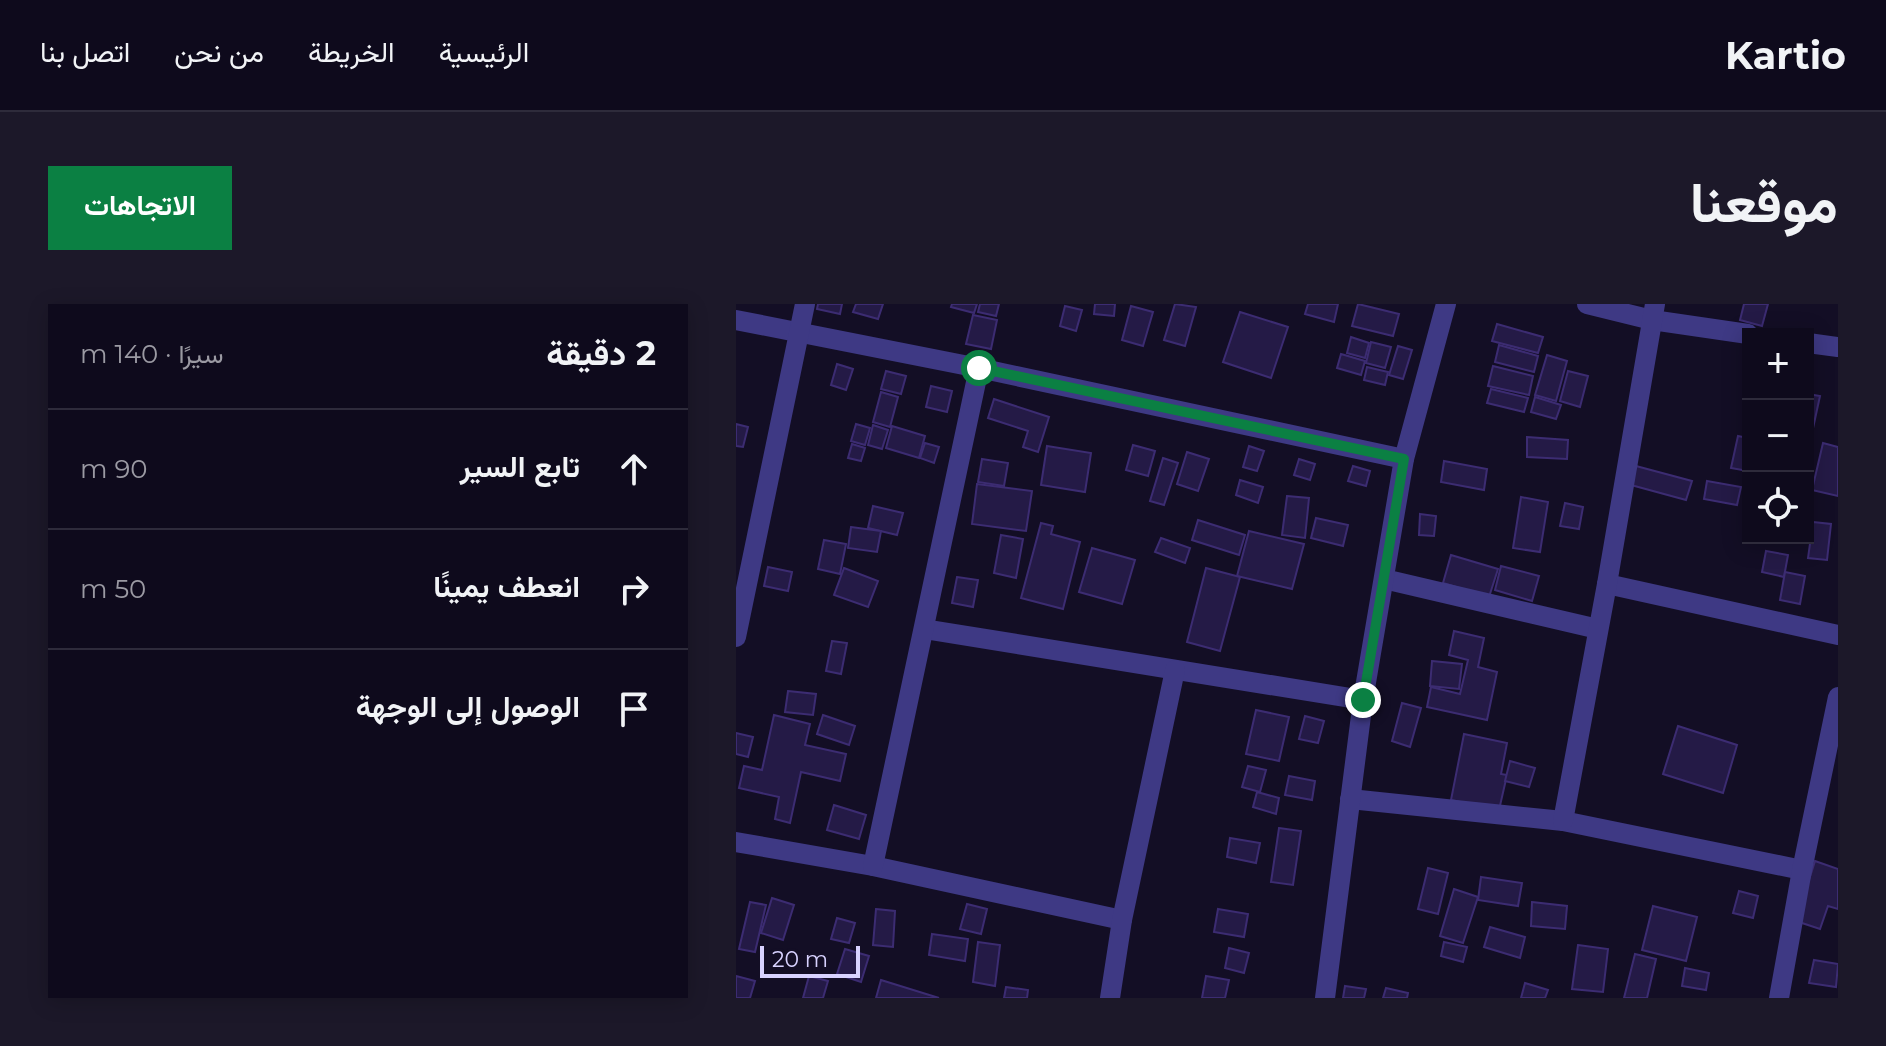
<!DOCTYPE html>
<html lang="ar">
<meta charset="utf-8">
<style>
body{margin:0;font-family:Montserrat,Vazirmatn,sans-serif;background:#1c1829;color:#f1f3f6;direction:rtl}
.controls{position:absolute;right:24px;top:24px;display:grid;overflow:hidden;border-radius:0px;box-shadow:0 4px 20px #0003}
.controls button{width:72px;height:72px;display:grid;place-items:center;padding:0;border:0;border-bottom:2px solid #2e2b3b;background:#0e0a1c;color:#f1f3f6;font:40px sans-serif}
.scale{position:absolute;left:24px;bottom:20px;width:100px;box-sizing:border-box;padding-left:8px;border:4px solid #d8d2ff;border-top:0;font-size:22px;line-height:28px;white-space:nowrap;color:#d8d2ff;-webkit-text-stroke:6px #130e25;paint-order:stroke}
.stop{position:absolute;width:24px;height:24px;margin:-18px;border:6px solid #0b8043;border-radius:50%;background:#fff}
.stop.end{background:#0b8043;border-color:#fff;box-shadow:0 2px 8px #0008}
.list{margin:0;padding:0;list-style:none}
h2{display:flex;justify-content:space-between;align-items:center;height:104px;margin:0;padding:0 32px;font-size:34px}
h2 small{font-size:26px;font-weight:400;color:#9b9aa3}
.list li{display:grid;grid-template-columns:52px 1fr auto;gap:24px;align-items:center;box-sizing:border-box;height:120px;padding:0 32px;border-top:2px solid #2e2b3b}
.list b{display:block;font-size:30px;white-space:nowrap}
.list em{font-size:26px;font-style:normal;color:#9b9aa3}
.icon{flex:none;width:44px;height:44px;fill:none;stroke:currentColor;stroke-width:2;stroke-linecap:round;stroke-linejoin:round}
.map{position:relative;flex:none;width:1102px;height:694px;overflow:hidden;direction:ltr;border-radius:0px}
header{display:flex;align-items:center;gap:48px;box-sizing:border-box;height:112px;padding:0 40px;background:#0e0a1c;border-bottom:2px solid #2e2b3b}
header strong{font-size:38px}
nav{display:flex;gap:44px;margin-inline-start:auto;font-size:28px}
.intro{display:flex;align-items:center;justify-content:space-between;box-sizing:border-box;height:192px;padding:0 48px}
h1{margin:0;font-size:56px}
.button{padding:20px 36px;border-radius:0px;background:#0b8043;color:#fff;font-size:28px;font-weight:700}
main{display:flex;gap:48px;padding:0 48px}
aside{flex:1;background:#0e0a1c;border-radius:0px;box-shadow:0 4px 20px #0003}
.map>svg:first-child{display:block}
.building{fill:#241a46;stroke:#3c2c72;stroke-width:2}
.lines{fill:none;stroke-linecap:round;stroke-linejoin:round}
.street{stroke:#3e3984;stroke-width:20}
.route{stroke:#0b8043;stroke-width:10}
</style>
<header>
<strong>Kartio</strong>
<nav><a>الرئيسية</a><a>الخريطة</a><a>من نحن</a><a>اتصل بنا</a></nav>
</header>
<div class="intro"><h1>موقعنا</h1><a class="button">الاتجاهات</a></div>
<main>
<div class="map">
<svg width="1102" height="694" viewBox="0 0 1102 694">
<rect width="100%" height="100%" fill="#130e25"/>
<g class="building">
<path d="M82,0H106L104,10L81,5Z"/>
<path d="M120,0H147L142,15L117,8Z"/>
<path d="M216,0H241L238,9L215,3Z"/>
<path d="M244,0H263L260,12L242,8Z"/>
<path d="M359,0H379L378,12L358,10Z"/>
<path d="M439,0L460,3L449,42L428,36Z"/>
<path d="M572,0H602L598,18L569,10Z"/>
<path d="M622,0L663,10L657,32L616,22Z"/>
<path d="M1008,0H1032L1026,22L1004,16Z"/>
<path d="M329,2L346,6L340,27L324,22Z"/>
<path d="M395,2L417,8L407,42L386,36Z"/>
<path d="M504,8L552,23L535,74L487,58Z"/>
<path d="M237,11L261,16L255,45L230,40Z"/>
<path d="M761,20L807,33L802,49L756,37Z"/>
<path d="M615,33L633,39L629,54L611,49Z"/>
<path d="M635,38L655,43L649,64L630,59Z"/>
<path d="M763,41L802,52L798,68L759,58Z"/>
<path d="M662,42L676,46L667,75L653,71Z"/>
<path d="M605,50L629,57L625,71L601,64Z"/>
<path d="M811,51L831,57L820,97L799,91Z"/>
<path d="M101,60L117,65L110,86L95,81Z"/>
<path d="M757,62L797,72L793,91L752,82Z"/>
<path d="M631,63L652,68L649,81L628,76Z"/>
<path d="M150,67L170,72L165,90L145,85Z"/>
<path d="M832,67L852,72L844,103L824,97Z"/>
<path d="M195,82L216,87L211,108L190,103Z"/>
<path d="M755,85L792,94L788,108L751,99Z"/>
<path d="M145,88L162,93L154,123L137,118Z"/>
<path d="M1072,90L1084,92L1074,138L1072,137Z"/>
<path d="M799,93L825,101L820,115L795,108Z"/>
<path d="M258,95L313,113L302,148L287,143L292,127L252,114Z"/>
<path d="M0,120L12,123L7,143L0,142Z"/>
<path d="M120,120L134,124L129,141L115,137Z"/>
<path d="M137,121L152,126L146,145L132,141Z"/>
<path d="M156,122L189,132L183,154L150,144Z"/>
<path d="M1002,132L1012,134V167L995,164Z"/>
<path d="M791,133L832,136L831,155L791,153Z"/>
<path d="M189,139L203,143L198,159L184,154Z"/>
<path d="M1087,139L1102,143V192L1076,186Z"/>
<path d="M116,140L129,144L125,157L112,154Z"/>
<path d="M397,141L419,147L412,172L390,166Z"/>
<path d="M311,142L355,149L349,188L305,181Z"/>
<path d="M513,142L528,147L521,167L507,163Z"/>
<path d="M451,148L473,155L462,187L441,180Z"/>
<path d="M427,154L442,159L428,201L414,197Z"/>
<path d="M246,155L272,159L268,182L242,178Z"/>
<path d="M563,155L579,160L574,176L558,171Z"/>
<path d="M708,157L751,165L748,186L705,178Z"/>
<path d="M617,162L634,167L630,182L612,177Z"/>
<path d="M900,162L956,177L950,196L895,181Z"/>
<path d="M504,176L527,183L522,199L500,191Z"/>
<path d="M971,177L1005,183L1001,201L968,195Z"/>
<path d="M241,180L296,187L290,227L236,220Z"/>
<path d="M551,192L573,194L569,234L546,231Z"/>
<path d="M785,193L812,198L804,248L777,244Z"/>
<path d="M829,199L847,203L843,225L824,222Z"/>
<path d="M137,202L167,209L161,231L132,224Z"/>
<path d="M684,210L700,212L698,232L683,231Z"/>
<path d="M580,214L612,221L607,242L575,234Z"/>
<path d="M462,216L509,231L503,251L456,236Z"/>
<path d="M1077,218L1095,220L1091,256L1072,254Z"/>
<path d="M305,219L317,222L315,230L344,238L327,305L285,294Z"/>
<path d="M115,223L145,227L141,248L112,244Z"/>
<path d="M513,227L568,240L556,285L501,272Z"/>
<path d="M265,231L287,235L280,274L258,269Z"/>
<path d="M425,234L454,244L449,259L419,248Z"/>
<path d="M88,236L110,240L104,270L82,265Z"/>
<path d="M356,244L399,256L386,300L343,288Z"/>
<path d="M1030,247L1052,251L1048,273L1026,268Z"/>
<path d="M715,251L762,265L753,293L707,279Z"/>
<path d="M765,262L803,272L796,297L759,286Z"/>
<path d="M32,263L56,268L52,287L28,282Z"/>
<path d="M108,264L142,277L132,303L98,291Z"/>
<path d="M470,264L504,273L484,347L451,338Z"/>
<path d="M1049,268L1069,272L1064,300L1044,296Z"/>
<path d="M221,273L242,276L237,303L216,299Z"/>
<path d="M718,327L748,334L742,363L761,368L751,416L691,403L695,383L724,390L732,356L713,351Z"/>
<path d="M96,337L111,339L105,370L90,367Z"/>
<path d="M696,357L726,360L723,385L694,382Z"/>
<path d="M52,387L80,390L77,411L49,408Z"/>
<path d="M666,399L685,404L674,443L656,437Z"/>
<path d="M520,406L553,413L543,457L510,450Z"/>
<path d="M38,411L74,420L69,441L110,450L104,477L65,468L54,519L39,515L43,493L3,484L8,462L26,466Z"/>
<path d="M87,411L119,422L113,441L81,430Z"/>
<path d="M569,412L588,417L582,439L563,435Z"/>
<path d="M942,422L1001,441L987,489L927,470Z"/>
<path d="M0,429L17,433L12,453L0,450Z"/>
<path d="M728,430L771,439L765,470L771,471L763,506L715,496Z"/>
<path d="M774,457L799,464L793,483L769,477Z"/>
<path d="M512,462L530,466L524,488L506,483Z"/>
<path d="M553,472L579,477L576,496L549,491Z"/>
<path d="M521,488L543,494L540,510L517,503Z"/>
<path d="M98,501L130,511L123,535L91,526Z"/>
<path d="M543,524L565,527L557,581L535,578Z"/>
<path d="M494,534L524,539L520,559L491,553Z"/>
<path d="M1079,557L1102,565V605L1092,602L1084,625L1060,617Z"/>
<path d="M692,564L712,569L702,610L682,605Z"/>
<path d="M745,573L786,579L782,602L742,596Z"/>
<path d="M718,585L742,593L727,639L704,632Z"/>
<path d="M1003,587L1022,592L1017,614L997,609Z"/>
<path d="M36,594L58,601L47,636L25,629Z"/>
<path d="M14,598L30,601L19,648L3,645Z"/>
<path d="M796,598L831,602L829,625L795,622Z"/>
<path d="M231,600L251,605L245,630L224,625Z"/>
<path d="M917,602L961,613L950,657L906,646Z"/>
<path d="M140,605L159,607L157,643L137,641Z"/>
<path d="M482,605L512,610L508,633L478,628Z"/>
<path d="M101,614L119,619L113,639L95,635Z"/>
<path d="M754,623L789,633L784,654L748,643Z"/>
<path d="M196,630L232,635L229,657L193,651Z"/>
<path d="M242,638L264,641L259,682L237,678Z"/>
<path d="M708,638L731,643L727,658L705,652Z"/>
<path d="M842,641L872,645L867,688L836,685Z"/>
<path d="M493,644L513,649L508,669L489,664Z"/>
<path d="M109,645L133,652L125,678L101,670Z"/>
<path d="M899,650L920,655L911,694H888Z"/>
<path d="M1078,656L1102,660L1100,683L1073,679Z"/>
<path d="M949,664L973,669L970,686L946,682Z"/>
<path d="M0,672L19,677L14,694H0Z"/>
<path d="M73,672L92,677L87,694H67Z"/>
<path d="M470,672L493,676L489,694H466Z"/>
<path d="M145,676L203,694H140Z"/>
<path d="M789,679L812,686L809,694H785Z"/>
<path d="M609,682L630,685L628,694H607Z"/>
<path d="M270,683L292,686L291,694H268Z"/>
<path d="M650,684L672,689L671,694H647Z"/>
</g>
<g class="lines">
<g class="street">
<path d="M851,0L916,16L1012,30"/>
<path d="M0,16L243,64L668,155"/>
<path d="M1072,39L1102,43"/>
<path d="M648,275L862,325"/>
<path d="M871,280L1102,331"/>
<path d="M188,325L627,396"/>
<path d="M0,333L69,0"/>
<path d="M614,495L827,517L1066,566"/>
<path d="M827,517L871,280L919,0"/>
<path d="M0,538L137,562L386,616"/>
<path d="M137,562L243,64"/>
<path d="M374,694L386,616L439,366"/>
<path d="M589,694L627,396L668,155L710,0"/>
<path d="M1043,694L1066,566L1102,393"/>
</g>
</g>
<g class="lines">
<path class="route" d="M243,64L668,155L627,396"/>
</g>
</svg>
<div class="controls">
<button>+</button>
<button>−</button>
<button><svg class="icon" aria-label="locate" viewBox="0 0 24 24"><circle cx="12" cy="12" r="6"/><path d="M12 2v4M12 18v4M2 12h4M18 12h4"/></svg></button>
</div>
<div class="scale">20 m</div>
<div class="stop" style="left:243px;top:64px"></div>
<div class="stop end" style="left:627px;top:396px"></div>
</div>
<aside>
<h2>2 دقيقة<small>سيرًا · 140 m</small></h2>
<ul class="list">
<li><svg class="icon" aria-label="ahead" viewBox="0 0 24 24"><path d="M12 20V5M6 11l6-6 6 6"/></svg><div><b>تابع السير</b></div><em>90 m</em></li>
<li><svg class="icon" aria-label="right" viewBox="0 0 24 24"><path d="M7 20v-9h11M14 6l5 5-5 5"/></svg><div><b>انعطف يمينًا</b></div><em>50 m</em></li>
<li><svg class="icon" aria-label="arrive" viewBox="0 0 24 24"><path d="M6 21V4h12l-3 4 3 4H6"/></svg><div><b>الوصول إلى الوجهة</b></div></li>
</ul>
</aside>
</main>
